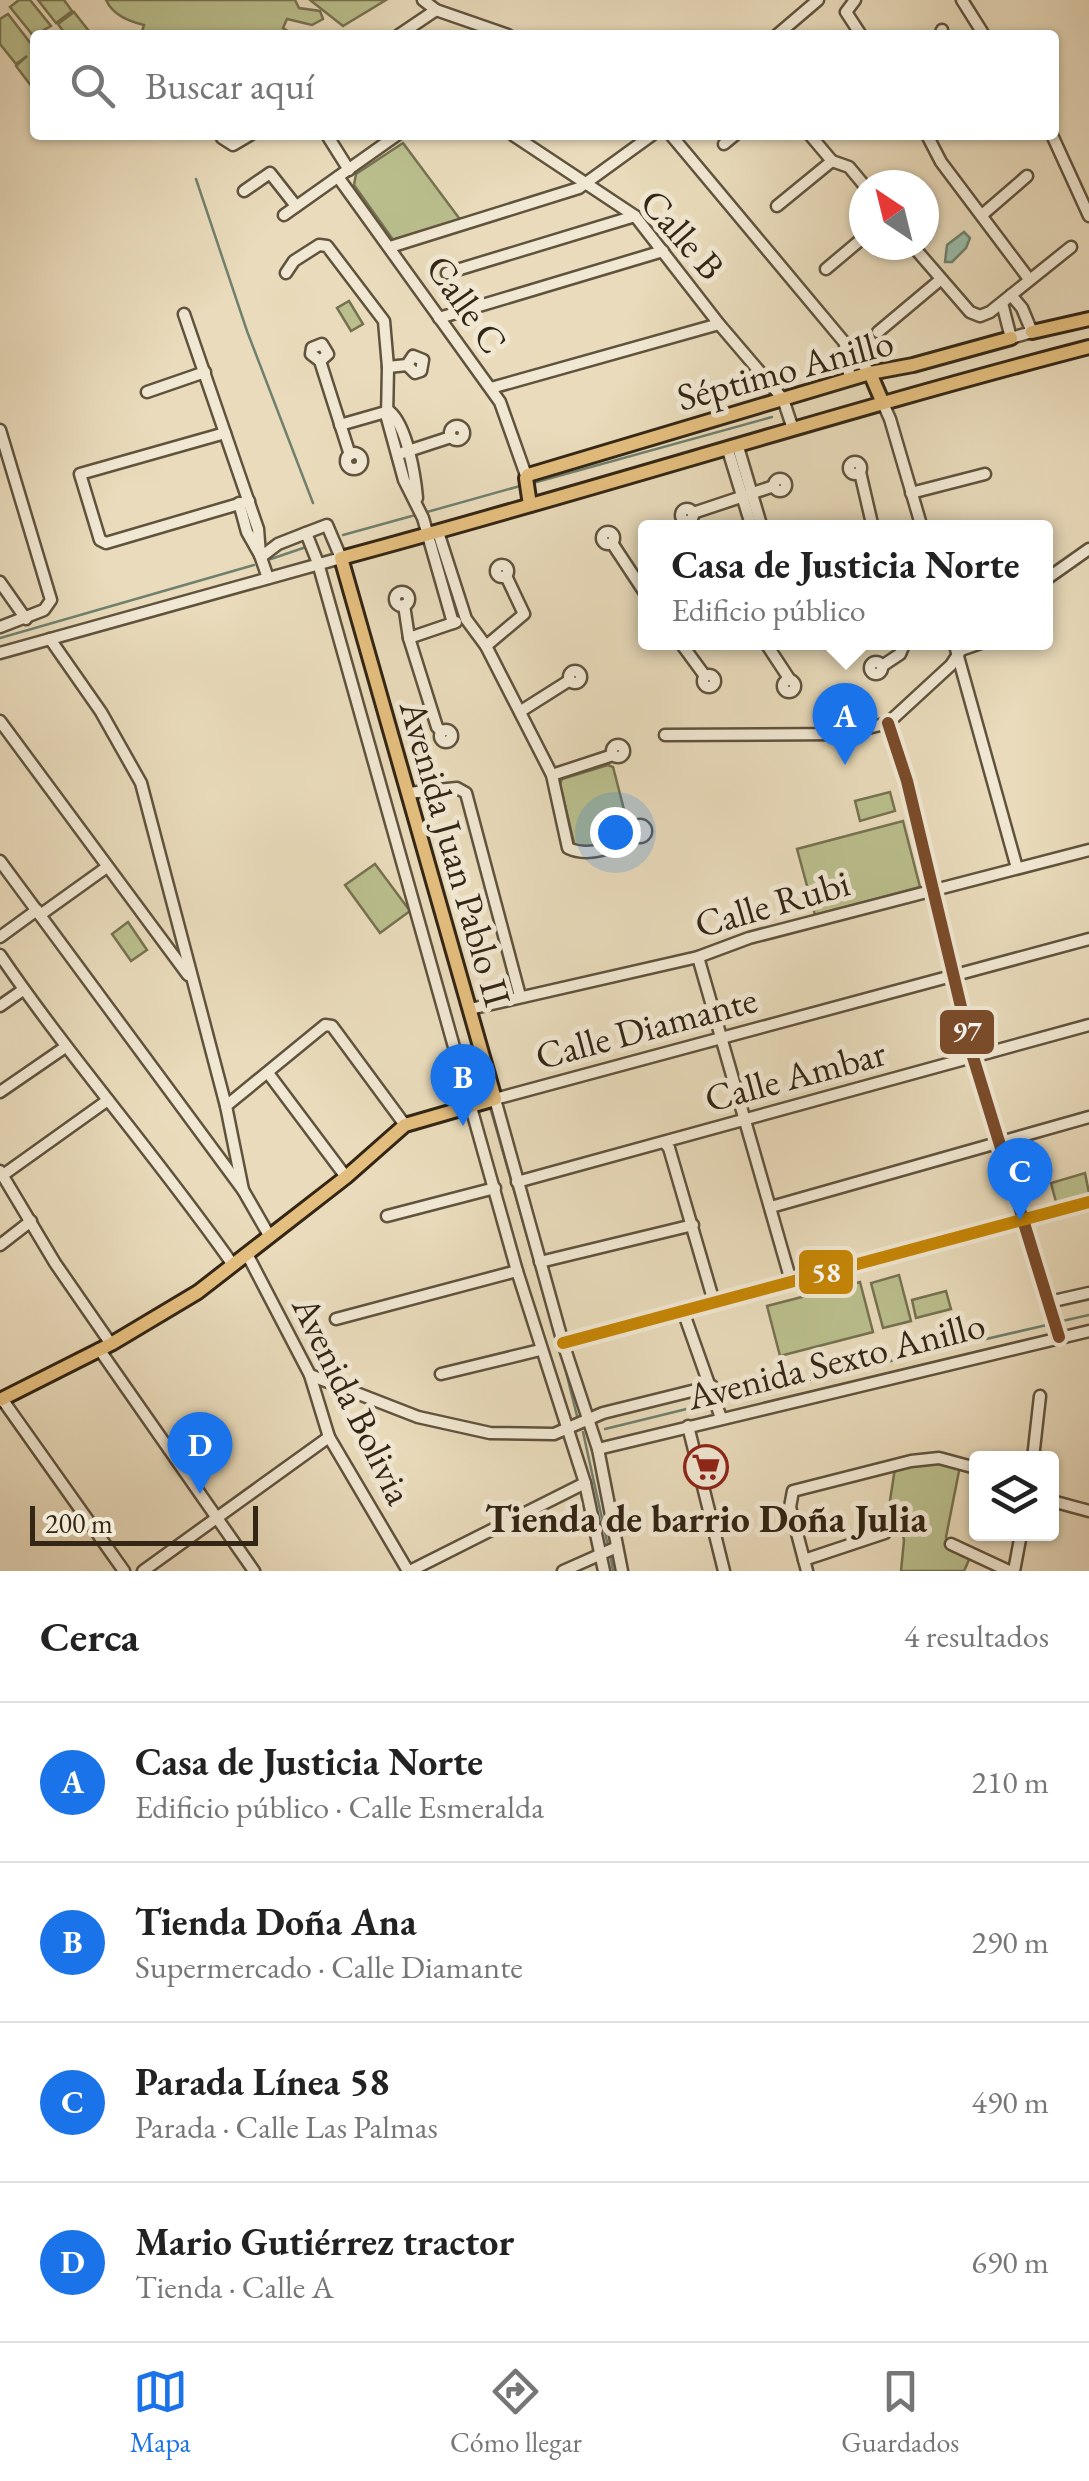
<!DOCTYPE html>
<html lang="es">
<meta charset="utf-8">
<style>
body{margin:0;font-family:"EB Garamond",serif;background:#f6f6f6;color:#222}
.controls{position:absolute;right:30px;bottom:30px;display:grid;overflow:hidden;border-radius:10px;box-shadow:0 2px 8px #0004}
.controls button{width:90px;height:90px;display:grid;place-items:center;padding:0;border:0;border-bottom:2px solid #e0e0e0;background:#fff;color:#222;font:50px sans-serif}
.compass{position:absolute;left:849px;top:170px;width:90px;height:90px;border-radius:50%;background:#fff;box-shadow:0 2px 8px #0004;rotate:325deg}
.scale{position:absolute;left:30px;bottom:25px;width:228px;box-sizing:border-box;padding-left:10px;border:5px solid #332615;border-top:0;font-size:28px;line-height:35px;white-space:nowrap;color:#332615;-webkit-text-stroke:8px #f1e8d3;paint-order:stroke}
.you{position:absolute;left:615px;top:832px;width:35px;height:35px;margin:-25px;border:8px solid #fff;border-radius:50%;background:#1a73e8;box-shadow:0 0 0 15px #1a73e833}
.badge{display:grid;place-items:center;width:65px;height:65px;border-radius:50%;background:#1a73e8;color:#fff;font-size:32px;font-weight:700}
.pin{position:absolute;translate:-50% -82px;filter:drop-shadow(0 2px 5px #0008)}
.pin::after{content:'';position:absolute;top:52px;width:35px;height:30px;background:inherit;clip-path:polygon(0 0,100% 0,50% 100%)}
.popup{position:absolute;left:638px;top:520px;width:415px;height:130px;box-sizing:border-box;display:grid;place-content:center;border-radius:10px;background:#fff;filter:drop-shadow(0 2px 8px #0005);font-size:32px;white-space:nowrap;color:#767676}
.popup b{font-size:38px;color:#222}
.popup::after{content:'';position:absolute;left:50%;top:100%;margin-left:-20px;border:20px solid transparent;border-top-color:#fff}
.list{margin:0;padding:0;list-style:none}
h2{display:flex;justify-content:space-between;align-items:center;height:130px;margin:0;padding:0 40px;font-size:42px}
h2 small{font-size:32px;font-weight:400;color:#767676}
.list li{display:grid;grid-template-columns:65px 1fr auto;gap:30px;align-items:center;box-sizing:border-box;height:160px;padding:0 40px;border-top:2px solid #e0e0e0}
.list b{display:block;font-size:38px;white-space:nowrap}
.list p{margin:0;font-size:32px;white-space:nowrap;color:#767676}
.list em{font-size:32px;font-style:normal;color:#767676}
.icon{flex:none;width:55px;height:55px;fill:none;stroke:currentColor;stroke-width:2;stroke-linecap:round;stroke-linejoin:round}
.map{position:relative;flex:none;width:1089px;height:1571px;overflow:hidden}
.search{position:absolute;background:#fff;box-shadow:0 2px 8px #0004;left:30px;right:30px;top:30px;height:110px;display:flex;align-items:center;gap:25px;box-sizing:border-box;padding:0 35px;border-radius:10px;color:#767676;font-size:38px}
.sheet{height:770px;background:#fff}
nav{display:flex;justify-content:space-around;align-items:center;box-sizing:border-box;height:140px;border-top:2px solid #e0e0e0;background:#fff;font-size:28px;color:#767676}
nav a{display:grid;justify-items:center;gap:5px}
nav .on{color:#1a73e8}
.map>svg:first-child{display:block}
.green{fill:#babf8d;stroke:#767251;stroke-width:2.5}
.water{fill:#99bcaa;stroke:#70806e;stroke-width:2.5}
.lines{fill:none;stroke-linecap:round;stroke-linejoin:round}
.stream{stroke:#70806e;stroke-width:2.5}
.minor-casing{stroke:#60533e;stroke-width:15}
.major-casing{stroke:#332615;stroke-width:18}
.minor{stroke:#f1e8d3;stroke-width:10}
.major{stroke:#e4be7e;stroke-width:12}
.bus-1-casing{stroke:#f1e8d3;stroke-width:20}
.bus-2-casing{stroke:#f1e8d3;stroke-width:20}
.bus-1{stroke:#7a4b2a;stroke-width:12}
.bus-2{stroke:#c68605;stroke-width:12}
.labels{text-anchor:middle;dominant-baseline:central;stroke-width:10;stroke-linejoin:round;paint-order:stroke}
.street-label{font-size:38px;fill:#332615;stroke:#f1e8d3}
.poi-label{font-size:38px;font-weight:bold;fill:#332615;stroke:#f1e8d3}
.line-badge{stroke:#f1e8d3;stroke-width:4}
.badge-label{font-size:28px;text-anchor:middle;font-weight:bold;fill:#fff}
</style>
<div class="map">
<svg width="1089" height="1571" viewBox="0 0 1089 1571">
<rect width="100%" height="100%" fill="#e9dbbb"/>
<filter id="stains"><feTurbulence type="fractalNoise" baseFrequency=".002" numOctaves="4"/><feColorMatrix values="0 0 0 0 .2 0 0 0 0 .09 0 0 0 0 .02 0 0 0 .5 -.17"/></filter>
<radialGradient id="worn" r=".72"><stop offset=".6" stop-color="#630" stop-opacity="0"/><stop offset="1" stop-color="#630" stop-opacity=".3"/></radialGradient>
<g class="green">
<path d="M19,0H30L51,26L35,35V38L10,7Z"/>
<path d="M38,0H64L72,11L56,23Z"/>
<path d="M106,0H295L299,8L320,11L323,19L312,25L287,19L283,28L294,35H141L144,25C128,21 113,15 106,0Z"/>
<path d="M310,0H386L343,26Z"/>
<path d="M74,12L92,35H66L58,24Z"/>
<path d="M8,14L35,49V91L16,66L27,56L16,64L0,44V19Z"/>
<path d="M403,143L462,222L394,241L354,185L356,174Z"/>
<path d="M349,301L363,324L351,331L337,308Z"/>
<path d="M608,765L613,767L628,825L624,839L579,850L575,847L560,784L562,779Z"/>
<path d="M890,792L895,811L860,821L855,801Z"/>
<path d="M903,821L920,887L815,915L797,849Z"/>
<path d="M375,864L410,911L380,933L345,885Z"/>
<path d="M128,922L147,950L131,961L112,934Z"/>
<path d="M1085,1173L1089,1193L1056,1202L1051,1183Z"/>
<path d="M899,1275L911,1321L883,1328L871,1283Z"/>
<path d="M860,1282L873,1332L780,1356L767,1306Z"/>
<path d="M946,1291L951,1309L916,1318L912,1300Z"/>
<path d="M922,1461H961L946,1537L950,1546L973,1551L964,1571H901L904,1540L901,1527L887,1520L895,1468Z"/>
</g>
<path class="water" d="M964,232L970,238L966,248L952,262H945L947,245Z"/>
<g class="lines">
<g class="stream">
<path d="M196,179L247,331L313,503"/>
<path d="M533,483L772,417"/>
<path d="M427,512L520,486"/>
<path d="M343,535L419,514"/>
<path d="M271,559L306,547"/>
<path d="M349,607L487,1095"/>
<path d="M0,638L254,565"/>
<path d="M490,1107L546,1302"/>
<path d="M1062,1321L1089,1315"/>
<path d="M561,1352L577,1416"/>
<path d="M718,1401L1051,1324"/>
<path d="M605,1429L711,1403"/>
<path d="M583,1432L608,1546"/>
<path d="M610,1553L613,1571"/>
</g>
<g class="minor-casing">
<g id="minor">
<path d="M423,0L436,10L508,35"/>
<path d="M855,0L846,12L861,35"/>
<path d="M962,0L984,35"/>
<path d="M399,35L436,10"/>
<path d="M777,35L818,0"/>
<path d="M940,35L942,30"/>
<path d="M327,135L349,170"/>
<path d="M513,135L635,216L719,324L783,399L793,429"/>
<path d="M671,135L870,373"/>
<path d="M810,135L832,161L849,167L864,185"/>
<path d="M927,135L941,162L1029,279"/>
<path d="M1052,135L1089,216"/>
<path d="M222,138L233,145L250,135"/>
<path d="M724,144L735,135"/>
<path d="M338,177L500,402L527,478"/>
<path d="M244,191L270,173L296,206"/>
<path d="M777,206L832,161"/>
<path d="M284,215L397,135"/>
<path d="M982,215L1027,176"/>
<path d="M912,245L970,312L980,316L990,312L1071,247"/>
<path d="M390,247L579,188L652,135"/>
<path d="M826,269L864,237"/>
<path d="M286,273L294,261L319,245L327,246L384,321L388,367L387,418L404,480L423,518L453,623"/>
<path d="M447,273L635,216"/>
<path d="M1002,303L1011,338L1032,332L1022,308L1011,295"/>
<path d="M184,314L258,529L260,555L268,578"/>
<path d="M439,318L663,251"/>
<path d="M878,332L940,280"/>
<path d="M845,347L850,379"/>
<path d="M320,361L328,354L322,344L312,348L311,354L320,361L350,455"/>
<path d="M388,367L407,365L415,373L421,371L423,360L413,356L407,365"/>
<path d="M491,388L719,324"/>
<path d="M147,392L205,372"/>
<path d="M882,401L890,419L922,528"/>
<path d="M389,411C407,425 415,476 417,498"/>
<path d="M340,425L389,411"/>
<circle cx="457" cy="433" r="7"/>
<path d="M0,430L51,600L44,610L0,627"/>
<path d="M225,433L80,474L100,540L106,543L249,501"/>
<path d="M738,447L762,528"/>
<path d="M728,450L752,528"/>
<path d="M402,453L451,437"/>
<circle cx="354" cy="461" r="8"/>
<circle cx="855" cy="468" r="6"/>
<path d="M860,472L873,528"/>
<circle cx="780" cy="485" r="6"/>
<path d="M911,493L985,474"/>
<path d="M239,503L247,532L260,555"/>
<circle cx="687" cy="515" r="6"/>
<path d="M693,513L774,486"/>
<circle cx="608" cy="538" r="6"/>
<path d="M438,532L466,619L486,646L552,775L568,848C589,858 617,847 635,835"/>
<path d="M612,543L645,593"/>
<path d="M261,557L278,544L306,533L318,563L517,1271L585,1483L604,1571"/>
<circle cx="502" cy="571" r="6"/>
<path d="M1045,580L1089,549"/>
<path d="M0,582L26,619"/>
<circle cx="402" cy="599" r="7"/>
<path d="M404,605L409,638L437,727L441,731"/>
<path d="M409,638L456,622"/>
<path d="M50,639L101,712L141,783L226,1106L243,1190"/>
<path d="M680,642L705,676"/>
<path d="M765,642L790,680"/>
<path d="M954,642L1017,868"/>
<path d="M486,646L524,614L506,576"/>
<path d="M0,653L341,558L327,525L306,533"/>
<circle cx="876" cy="668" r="6"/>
<path d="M882,666L900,654L905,642"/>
<circle cx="575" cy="677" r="6"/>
<circle cx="709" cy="681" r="6"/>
<circle cx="789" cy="686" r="6"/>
<path d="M521,711L570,680"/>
<path d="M0,721L188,975"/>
<path d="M888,723L907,781L973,1057L1059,1337"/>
<circle cx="446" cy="736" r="6"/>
<path d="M665,735L844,734L888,723L951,665L961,650L984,642"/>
<circle cx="618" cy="751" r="6"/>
<path d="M552,775L613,755"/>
<path d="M408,793L457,788L466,793L520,996"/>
<circle cx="640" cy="831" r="6"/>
<path d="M0,861L243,1190L270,1237"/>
<path d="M40,915L107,867"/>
<path d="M0,937L37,910"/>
<path d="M0,955C73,1062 159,1159 233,1265"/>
<path d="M698,957L791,1281"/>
<path d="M0,1006L23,990"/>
<path d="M470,1009L698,957L749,938L1089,850"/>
<path d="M268,1073L346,1177"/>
<path d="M0,1092L64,1048"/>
<path d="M226,1106L325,1025L332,1026L405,1125"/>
<path d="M664,1142L669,1148L714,1302"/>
<path d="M0,1171L55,1263L111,1344"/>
<path d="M3,1175L108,1100"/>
<path d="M517,1182L1089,1025"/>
<path d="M771,1207L1089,1117"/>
<path d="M387,1216L495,1188"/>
<path d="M0,1245L31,1221"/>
<path d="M247,1254L310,1375L329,1437L408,1571"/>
<path d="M540,1262L693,1225"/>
<path d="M1049,1302L1089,1293"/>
<path d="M683,1311L721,1418"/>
<path d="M336,1319L517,1271"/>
<path d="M563,1343L1089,1202"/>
<path d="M99,1349L254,1571"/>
<path d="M441,1374L540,1350"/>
<path d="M310,1375L418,1417L490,1433L554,1434L603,1413L712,1386"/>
<path d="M2,1399L124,1571"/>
<path d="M688,1426L724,1571"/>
<path d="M598,1449L1089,1331"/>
<path d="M1033,1458L1040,1396"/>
<path d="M1052,1501L1089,1511"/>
<path d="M951,1544L1009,1571"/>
<path d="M804,1560L885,1533"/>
<path d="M143,1571L329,1437"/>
<path d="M410,1571L585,1483"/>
<path d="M563,1571L617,1547"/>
<path d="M622,1571L598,1449L563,1343L495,1099L1089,939"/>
<path d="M807,1571L790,1507L793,1491L911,1461L939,1458L976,1468"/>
<path d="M1014,1571L1021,1534"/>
</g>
</g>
<g class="major-casing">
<g id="major">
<path d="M1032,332L1089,319"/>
<path d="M870,373L882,401"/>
<path d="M528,475L870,373L913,365L1011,338"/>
<path d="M526,478L530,505"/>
<path d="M0,1400L111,1344L198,1292L346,1177L405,1125L495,1099L341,558C591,491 838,412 1089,347"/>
</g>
</g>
<use href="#minor" class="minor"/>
<use href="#major" class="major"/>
<g class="bus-1-casing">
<path id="bus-1" d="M888,723L907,781L973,1057L1059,1337"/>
</g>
<g class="bus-2-casing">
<path id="bus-2" d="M563,1343L1089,1202"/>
</g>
<use href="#bus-1" class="bus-1"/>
<use href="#bus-2" class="bus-2"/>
</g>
<defs>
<g id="supermarket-ring" transform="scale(2.25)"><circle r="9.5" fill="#f1e8d3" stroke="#8f2418" stroke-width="1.5"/><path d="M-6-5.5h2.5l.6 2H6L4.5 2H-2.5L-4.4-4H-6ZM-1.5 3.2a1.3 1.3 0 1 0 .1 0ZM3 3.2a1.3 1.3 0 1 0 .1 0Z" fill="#8f2418"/></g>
</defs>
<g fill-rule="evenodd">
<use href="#supermarket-ring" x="706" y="1467"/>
</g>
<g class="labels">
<g class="street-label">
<text transform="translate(683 234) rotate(49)">Calle B</text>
<text transform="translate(467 304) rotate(55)">Calle C</text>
<text transform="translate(785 369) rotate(-15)">Séptimo Anillo</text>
<text transform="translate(456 853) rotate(74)">Avenida Juan Pablo II</text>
<text transform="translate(772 903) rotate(-16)">Calle Rubi</text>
<text transform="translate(646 1027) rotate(-15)">Calle Diamante</text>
<text transform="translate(795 1075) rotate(-15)">Calle Ambar</text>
<text transform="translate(836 1360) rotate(-14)">Avenida Sexto Anillo</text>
<text transform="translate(353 1400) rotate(64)">Avenida Bolivia</text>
</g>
<g class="poi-label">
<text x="706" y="1518">Tienda de barrio Doña Julia</text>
</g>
</g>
<g class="line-badge">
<rect x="938" y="1008" width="58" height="48" rx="10" fill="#7a4b2a"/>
<rect x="797" y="1248" width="58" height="48" rx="10" fill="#c68605"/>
</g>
<g class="badge-label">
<text x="967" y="1041">97</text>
<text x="826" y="1282">58</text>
</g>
<rect width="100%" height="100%" filter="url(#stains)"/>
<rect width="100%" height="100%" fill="url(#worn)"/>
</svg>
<div class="controls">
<button><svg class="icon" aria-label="layers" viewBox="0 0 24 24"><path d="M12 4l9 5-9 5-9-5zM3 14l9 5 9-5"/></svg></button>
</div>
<svg class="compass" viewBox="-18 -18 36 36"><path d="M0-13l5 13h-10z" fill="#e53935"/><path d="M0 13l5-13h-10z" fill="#767676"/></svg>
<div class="scale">200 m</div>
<div class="you"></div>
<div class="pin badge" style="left:845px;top:765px">A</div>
<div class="popup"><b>Casa de Justicia Norte</b>Edificio público</div>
<div class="pin badge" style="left:463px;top:1126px">B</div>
<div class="pin badge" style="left:1020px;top:1220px">C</div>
<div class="pin badge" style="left:200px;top:1494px">D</div>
<div class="search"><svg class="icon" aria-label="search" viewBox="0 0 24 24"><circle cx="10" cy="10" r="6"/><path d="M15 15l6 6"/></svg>Buscar aquí</div>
</div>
<section class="sheet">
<h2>Cerca<small>4 resultados</small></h2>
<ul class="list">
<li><span class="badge">A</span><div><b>Casa de Justicia Norte</b><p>Edificio público · Calle Esmeralda</p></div><em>210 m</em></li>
<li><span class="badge">B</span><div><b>Tienda Doña Ana</b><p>Supermercado · Calle Diamante</p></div><em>290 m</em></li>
<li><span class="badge">C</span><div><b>Parada Línea 58</b><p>Parada · Calle Las Palmas</p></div><em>490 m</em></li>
<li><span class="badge">D</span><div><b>Mario Gutiérrez tractor</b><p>Tienda · Calle A</p></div><em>690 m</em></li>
</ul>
</section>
<nav>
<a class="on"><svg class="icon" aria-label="map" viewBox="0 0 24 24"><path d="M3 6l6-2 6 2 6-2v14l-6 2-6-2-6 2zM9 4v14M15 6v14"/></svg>Mapa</a>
<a><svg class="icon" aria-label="directions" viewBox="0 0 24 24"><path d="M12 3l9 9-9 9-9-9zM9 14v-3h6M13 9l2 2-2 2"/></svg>Cómo llegar</a>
<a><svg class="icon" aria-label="saved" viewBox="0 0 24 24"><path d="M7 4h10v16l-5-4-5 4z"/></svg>Guardados</a>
</nav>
